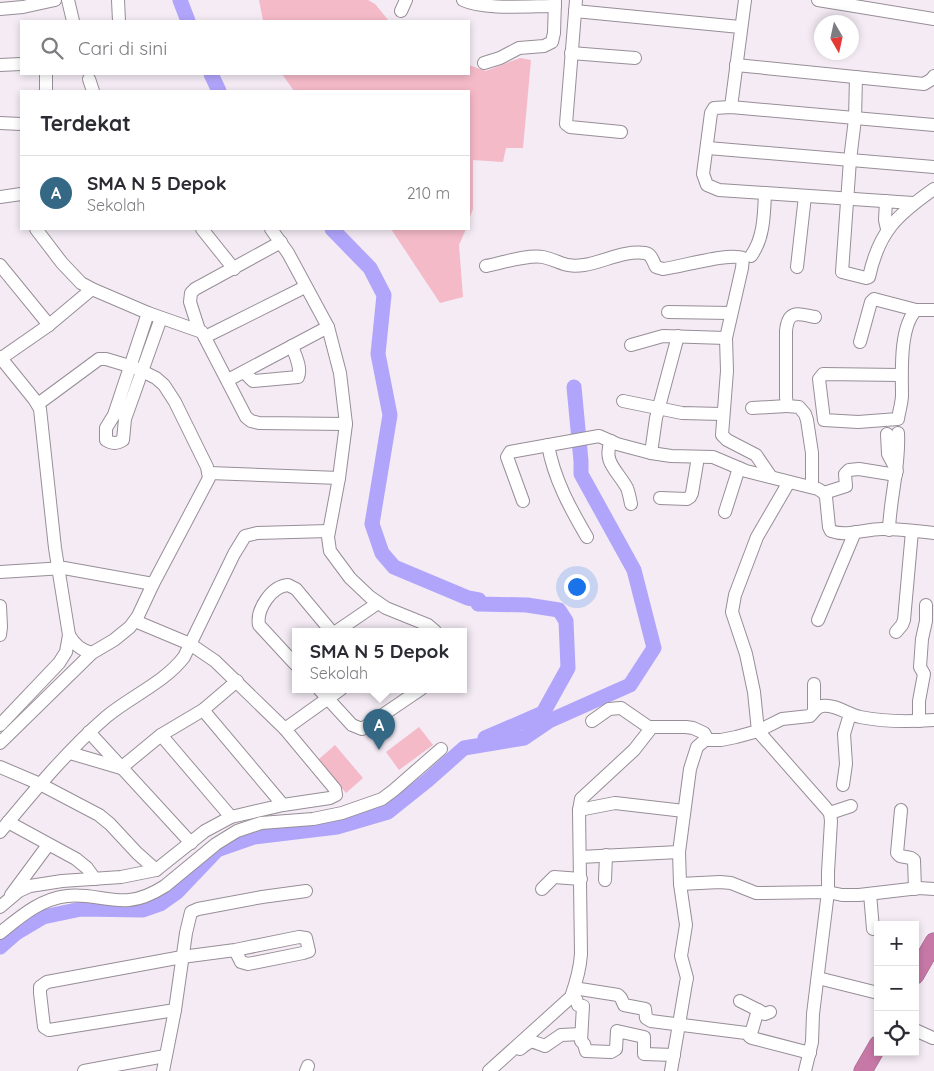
<!DOCTYPE html>
<html lang="id">
<meta charset="utf-8">
<style>
body{margin:0;font-family:Quicksand,sans-serif;background:#f2f2f3;color:#2b2b33}
.controls{position:absolute;right:15px;bottom:15px;display:grid;overflow:hidden;border-radius:0px;box-shadow:0 2px 8px #0003}
.controls button{width:45px;height:45px;display:grid;place-items:center;padding:0;border:0;border-bottom:1px solid #e1e1e2;background:#fff;color:#2b2b33;font:25px sans-serif}
.compass{position:absolute;left:814px;top:15px;width:45px;height:45px;border-radius:50%;background:#fff;box-shadow:0 2px 8px #0003;rotate:171deg}
.you{position:absolute;left:576px;top:586px;width:18px;height:18px;margin:-12px;border:4px solid #fff;border-radius:50%;background:#1a73e8;box-shadow:0 0 0 8px #1a73e833}
.badge{display:grid;place-items:center;width:32px;height:32px;border-radius:50%;background:#346884;color:#fff;font-size:16px;font-weight:700}
.pin{position:absolute;translate:-50% -41px;filter:drop-shadow(0 1px 2px #0008)}
.pin::after{content:'';position:absolute;top:26px;width:18px;height:15px;background:inherit;clip-path:polygon(0 0,100% 0,50% 100%)}
.popup{position:absolute;left:292px;top:628px;width:175px;height:65px;box-sizing:border-box;display:grid;place-content:center;border-radius:0px;background:#fff;filter:drop-shadow(0 1px 4px #0005);font-size:16px;white-space:nowrap;color:#7c7c81}
.popup b{font-size:19px;color:#2b2b33}
.popup::after{content:'';position:absolute;left:50%;top:100%;margin-left:-10px;border:10px solid transparent;border-top-color:#fff}
.list{margin:0;padding:0;list-style:none}
h2{display:flex;justify-content:space-between;align-items:center;height:65px;margin:0;padding:0 20px;font-size:21px}
h2 small{font-size:16px;font-weight:400;color:#7c7c81}
.list li{display:grid;grid-template-columns:32px 1fr auto;gap:15px;align-items:center;box-sizing:border-box;height:75px;padding:0 20px;border-top:1px solid #e1e1e2}
.list b{display:block;font-size:19px;white-space:nowrap}
.list p{margin:0;font-size:16px;white-space:nowrap;color:#7c7c81}
.list em{font-size:16px;font-style:normal;color:#7c7c81}
.icon{flex:none;width:28px;height:28px;fill:none;stroke:currentColor;stroke-width:2;stroke-linecap:round;stroke-linejoin:round}
.map{position:relative;flex:none;width:934px;height:1071px;overflow:hidden}
.search{position:absolute;background:#fff;box-shadow:0 2px 8px #0003;left:20px;top:20px;width:450px;height:55px;display:flex;align-items:center;gap:12px;box-sizing:border-box;padding:0 18px;border-radius:0px;color:#7c7c81;font-size:19px}
.panel{position:absolute;background:#fff;box-shadow:0 2px 8px #0003;left:20px;top:90px;width:450px;height:140px;border-radius:0px}
.map>svg:first-child{display:block}
.green{fill:#f5bac8}
.lines{fill:none;stroke-linecap:round;stroke-linejoin:round}
.river{stroke:#b1a5fb;stroke-width:15}
.minor-casing{stroke:#978e97;stroke-width:14}
.highway-casing{stroke:#976282;stroke-width:19}
.minor{stroke:#fff;stroke-width:12}
.highway{stroke:#c878a7;stroke-width:18}
</style>
<div class="map">
<svg width="934" height="1071" viewBox="0 0 934 1071">
<rect width="100%" height="100%" fill="#f4ebf4"/>
<g class="green">
<path d="M259,0H368L375,4L389,21H263Z"/>
<path d="M520,58L531,60L523,148H506L503,162L473,160V209L469,220V91H294L282,74H469V65L486,71Z"/>
<path d="M391,229H466L459,245L463,297L440,303Z"/>
<path d="M419,727L433,745L399,770L386,752Z"/>
<path d="M335,745L363,778L346,793L318,760Z"/>
</g>
<g class="lines">
<g class="river">
<path d="M180,0L188,21"/>
<path d="M211,74L219,91"/>
<path d="M332,229L370,268L384,295L378,354L390,415L372,524L382,553L394,567L468,598L479,600L478,604L527,605L559,610L566,621L568,668L543,713L485,738"/>
<path d="M0,947L16,933L43,917L81,909L143,910L160,904L177,892L217,850L254,837L337,827L388,812L428,780L464,748L524,738L549,721L630,685L654,648L634,570L581,474V461L574,387"/>
</g>
<g class="minor-casing">
<g id="minor">
<path d="M68,0L73,21"/>
<path d="M118,0L119,21"/>
<path d="M463,0C484,10 530,6 555,6"/>
<path d="M576,0L566,124L570,127L621,132"/>
<path d="M818,0L934,19"/>
<path d="M0,9L23,7L55,0"/>
<path d="M401,11L406,0"/>
<path d="M575,11L740,27"/>
<path d="M571,53L635,58"/>
<path d="M484,63L500,58L519,48L544,46L552,42L554,33L555,0"/>
<path d="M0,65L21,64"/>
<path d="M736,65L924,84L932,79L934,76"/>
<path d="M856,77L855,119L850,160L842,272L866,278L869,277C879,231 897,215 934,189"/>
<path d="M89,79L93,91"/>
<path d="M46,91V74"/>
<path d="M731,107L745,0"/>
<path d="M0,123L21,124"/>
<path d="M708,148L934,167"/>
<path d="M0,197L21,194"/>
<path d="M886,201L885,220L887,229"/>
<path d="M913,203L719,190L707,185L703,174L711,113L714,108L731,107L934,125"/>
<path d="M36,229L62,263L81,283L92,289L148,313L202,332L246,417L251,421L259,423L346,424"/>
<path d="M202,229L234,269"/>
<path d="M271,229L288,253L328,327L340,373L346,424L339,478L328,537L330,551L350,578L370,597L386,608L428,625L435,631"/>
<path d="M751,256C764,238 764,215 765,193"/>
<path d="M0,265L49,325"/>
<path d="M486,266C502,263 528,254 543,257C561,261 564,268 584,265C604,262 624,250 645,253C652,254 653,262 656,267L663,269C681,267 728,252 743,258L742,268L726,338L727,371L722,435L727,440L756,455L771,477"/>
<path d="M797,267L805,196"/>
<path d="M668,312L731,313"/>
<path d="M148,313L114,415L106,428V440C112,444 117,444 123,440L125,419L161,318"/>
<path d="M199,330L190,302L191,293L195,289L281,242"/>
<path d="M205,337L305,287"/>
<path d="M860,342L871,302L874,299L916,310"/>
<path d="M631,345L663,336L726,338"/>
<path d="M0,357L34,399L40,409L55,548L69,635L66,652L59,663L0,725"/>
<path d="M0,359L49,325L92,289"/>
<path d="M244,372L253,381L298,377C302,368 295,355 292,346"/>
<path d="M900,375L823,374L819,379L824,420L858,422L898,419C899,411 902,403 902,395C902,373 899,328 916,310H934"/>
<path d="M228,380L328,327"/>
<path d="M623,401L682,413L722,414"/>
<path d="M752,408L787,406"/>
<path d="M887,434L888,454L897,471"/>
<path d="M611,441C602,462 618,471 627,488C629,493 630,499 631,504"/>
<path d="M548,445C554,479 570,508 587,537"/>
<path d="M651,453L656,418L678,336"/>
<path d="M209,473L339,478"/>
<path d="M789,482L757,537L735,595L732,612L746,654L754,692L758,731L825,807L830,813L831,821L828,872V892L813,1014L812,1042L805,1071"/>
<path d="M812,487V453L807,420L805,414L799,407L787,406L786,397V331C788,309 798,314 815,317"/>
<path d="M824,493L846,486L845,474L849,470L859,469L896,475"/>
<path d="M660,498L687,499L690,497L692,493L698,457"/>
<path d="M523,501L507,457L510,452L599,436L617,444L651,453L671,456L713,457L746,471L818,489L824,493L826,497L829,527L831,531C847,537 865,529 882,529C899,529 917,531 934,533"/>
<path d="M725,512L739,468"/>
<path d="M889,530C890,497 900,466 898,433"/>
<path d="M0,572L64,568L153,584"/>
<path d="M0,606L1,627L0,635"/>
<path d="M818,620L855,532"/>
<path d="M337,631L378,603"/>
<path d="M896,632L902,625L904,620L912,531"/>
<path d="M69,635C75,645 81,650 92,653"/>
<path d="M295,664L259,625C256,609 272,586 288,585L296,589L331,631"/>
<path d="M814,684V711"/>
<path d="M319,689L352,725L362,729L421,689"/>
<path d="M203,710L283,805"/>
<path d="M592,721L609,709L621,708L650,728"/>
<path d="M919,721V701L924,674L920,667L922,639L926,621V605"/>
<path d="M285,729L341,689"/>
<path d="M89,732L191,843"/>
<path d="M161,735L231,817"/>
<path d="M0,743L92,653L114,640L130,627L138,616L153,584L209,478L207,467L175,402L164,385L156,378L136,368L106,359H99L38,404"/>
<path d="M70,753L121,768L161,735L203,710L237,681"/>
<path d="M0,767L40,784L99,815L110,824L137,853L156,870"/>
<path d="M843,785L846,764L844,734L850,714"/>
<path d="M579,810L615,803L684,811"/>
<path d="M901,810L897,853L900,856L911,858L914,860L915,889"/>
<path d="M830,813L851,806"/>
<path d="M8,822L76,859L87,868L95,879"/>
<path d="M0,832C33,792 67,751 106,717C131,696 164,683 184,657L234,554L245,536L257,533L329,531"/>
<path d="M580,857L679,852"/>
<path d="M605,880L606,855"/>
<path d="M680,884L720,882L731,883L756,893L828,892L842,895H859L919,888L934,889"/>
<path d="M542,889L554,877L581,879"/>
<path d="M870,894L873,929"/>
<path d="M11,895L48,845"/>
<path d="M0,907L19,891L30,886L62,881L121,877L156,870L205,831L231,817L283,805L330,798L336,795L335,789L285,729L215,661L190,644L135,621"/>
<path d="M0,933C20,917 40,899 67,896C88,893 109,902 129,900C142,899 154,893 165,886L216,844L237,831L261,823L313,819L342,813L382,799L394,790L441,749"/>
<path d="M818,978L878,993"/>
<path d="M580,989L618,995L621,998L624,1005L645,1009L646,1018L651,1021L746,1033L752,1038L810,1053"/>
<path d="M571,997L576,999L578,1005L583,1006L581,1041L584,1044L586,1051L611,1052L616,1049L617,1031L644,1037V1054L674,1055"/>
<path d="M740,1001L758,1010"/>
<path d="M175,1010L49,1030L44,1027L40,993V987L47,982L182,957L235,950L299,937L306,938L309,951L303,953L248,964L241,962L235,950"/>
<path d="M915,1030L933,1038"/>
<path d="M750,1037L758,1010L765,1014L770,1012"/>
<path d="M520,1049C533,1039 530,1041 545,1046L561,1035L581,1034"/>
<path d="M84,1071L165,1056"/>
<path d="M163,1071L175,1010L186,933L191,912L198,909L262,897L306,891"/>
<path d="M306,1071L308,1066"/>
<path d="M489,1071L571,997C576,983 580,969 581,954L579,810L581,799L634,750L652,727H686L693,728L704,733L707,739"/>
<path d="M671,1071L686,983L687,978L681,956L686,925L680,884L679,852L690,769L697,747L705,740H721L736,737L758,731L782,719L810,716C814,712 816,707 822,706C835,704 847,714 860,717C885,722 908,722 934,720"/>
</g>
</g>
<g class="highway-casing">
<g id="highway">
<path d="M915,975L934,942"/>
<path d="M863,1071L878,1045"/>
</g>
</g>
<use href="#minor" class="minor"/>
<use href="#highway" class="highway"/>
</g>
</svg>
<div class="controls">
<button>+</button>
<button>−</button>
<button><svg class="icon" aria-label="locate" viewBox="0 0 24 24"><circle cx="12" cy="12" r="6"/><path d="M12 2v4M12 18v4M2 12h4M18 12h4"/></svg></button>
</div>
<svg class="compass" viewBox="-18 -18 36 36"><path d="M0-13l5 13h-10z" fill="#e53935"/><path d="M0 13l5-13h-10z" fill="#7c7c81"/></svg>
<div class="you"></div>
<div class="pin badge" style="left:379px;top:750px">A</div>
<div class="popup"><b>SMA N 5 Depok</b>Sekolah</div>
<div class="search"><svg class="icon" aria-label="search" viewBox="0 0 24 24"><circle cx="10" cy="10" r="6"/><path d="M15 15l6 6"/></svg>Cari di sini</div>
<section class="panel">
<h2>Terdekat<small></small></h2>
<ul class="list">
<li><span class="badge">A</span><div><b>SMA N 5 Depok</b><p>Sekolah</p></div><em>210 m</em></li>
</ul>
</section>
</div>
